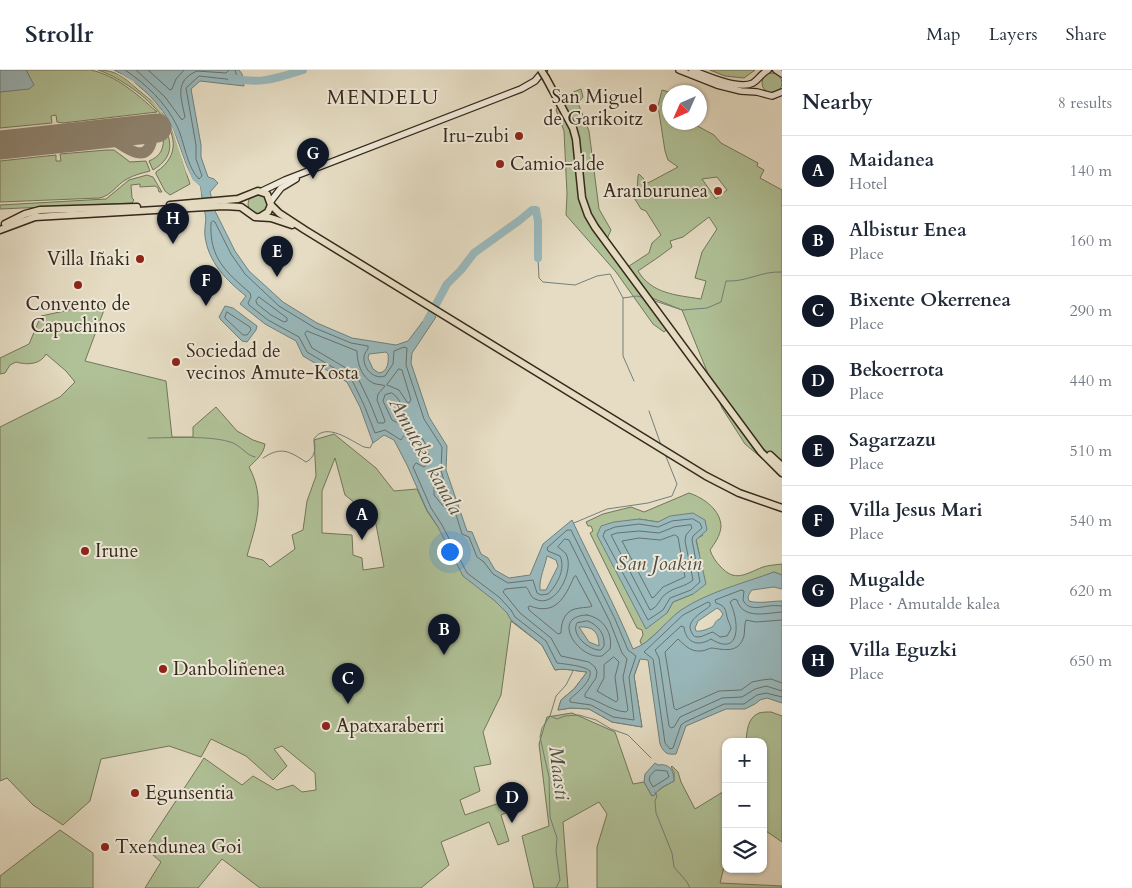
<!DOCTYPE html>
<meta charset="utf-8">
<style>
body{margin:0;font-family:Cardo,serif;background:#f2f2f3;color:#1f2937}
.controls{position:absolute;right:15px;bottom:15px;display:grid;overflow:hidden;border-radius:10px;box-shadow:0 1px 4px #0004}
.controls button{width:45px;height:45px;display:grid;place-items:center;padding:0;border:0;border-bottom:1px solid #e0e1e3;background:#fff;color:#1f2937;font:25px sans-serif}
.compass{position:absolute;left:662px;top:15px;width:45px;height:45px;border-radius:50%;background:#fff;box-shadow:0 1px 4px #0004;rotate:225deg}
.you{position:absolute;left:449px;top:481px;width:18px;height:18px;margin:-12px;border:4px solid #fff;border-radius:50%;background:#1a73e8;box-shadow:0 0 0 8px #1a73e833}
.badge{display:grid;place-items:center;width:32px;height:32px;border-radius:50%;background:#111827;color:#fff;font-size:16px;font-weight:700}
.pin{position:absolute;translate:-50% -41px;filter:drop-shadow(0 1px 2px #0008)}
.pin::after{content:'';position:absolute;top:26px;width:18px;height:15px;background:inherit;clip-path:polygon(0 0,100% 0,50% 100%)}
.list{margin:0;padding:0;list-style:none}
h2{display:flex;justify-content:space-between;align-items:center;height:65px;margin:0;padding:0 20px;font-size:21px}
h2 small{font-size:16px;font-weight:400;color:#747a83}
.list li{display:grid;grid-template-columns:32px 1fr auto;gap:15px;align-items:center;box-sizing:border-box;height:70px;padding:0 20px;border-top:1px solid #e0e1e3}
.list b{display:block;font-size:19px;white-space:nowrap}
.list p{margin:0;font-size:16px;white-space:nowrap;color:#747a83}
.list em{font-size:16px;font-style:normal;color:#747a83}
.icon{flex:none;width:28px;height:28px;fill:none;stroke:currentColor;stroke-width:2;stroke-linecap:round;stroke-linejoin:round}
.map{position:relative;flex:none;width:782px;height:818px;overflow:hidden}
header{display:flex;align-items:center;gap:30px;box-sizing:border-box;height:70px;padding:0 25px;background:#fff;border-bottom:1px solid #e0e1e3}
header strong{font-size:24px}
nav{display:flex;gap:28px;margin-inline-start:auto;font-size:18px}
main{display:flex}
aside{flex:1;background:#fff}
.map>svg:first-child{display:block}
.green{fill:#b0c197;stroke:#737659;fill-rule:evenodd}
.water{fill:#99b9bd;stroke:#71807c;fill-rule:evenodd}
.pier{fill:#e5dcc3}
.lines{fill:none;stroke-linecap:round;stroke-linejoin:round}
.shore{stroke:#68726c;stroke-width:1}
.stream{stroke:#71807c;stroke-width:1}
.river{stroke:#99b9bd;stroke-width:8}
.taxiway{stroke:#8e836f;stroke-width:11}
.runway{stroke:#8e836f;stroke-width:29}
.secondary-casing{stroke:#362a1b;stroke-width:8}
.primary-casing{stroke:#362a1b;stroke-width:9}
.secondary{stroke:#eee8d8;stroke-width:5.5}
.primary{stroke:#e5dcc3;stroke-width:6}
.primary-bridge-casing{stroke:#362a1b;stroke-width:9;stroke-linecap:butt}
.primary-bridge{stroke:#e5dcc3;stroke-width:6}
.poi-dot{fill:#8f2418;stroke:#eee8d8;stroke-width:2}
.labels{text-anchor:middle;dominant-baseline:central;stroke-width:4;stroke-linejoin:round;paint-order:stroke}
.poi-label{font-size:19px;fill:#362a1b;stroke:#eee8d8;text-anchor:start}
.neighbourhood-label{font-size:20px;letter-spacing:1px;fill:#362a1b;stroke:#eee8d8}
.water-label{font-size:20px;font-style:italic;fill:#4f4e44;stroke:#eee8d8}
</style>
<header>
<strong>Strollr</strong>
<nav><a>Map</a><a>Layers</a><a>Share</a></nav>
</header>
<main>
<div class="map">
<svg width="782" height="818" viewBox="0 0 782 818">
<rect width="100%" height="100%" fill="#e5dcc3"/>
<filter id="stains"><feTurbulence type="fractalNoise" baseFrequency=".004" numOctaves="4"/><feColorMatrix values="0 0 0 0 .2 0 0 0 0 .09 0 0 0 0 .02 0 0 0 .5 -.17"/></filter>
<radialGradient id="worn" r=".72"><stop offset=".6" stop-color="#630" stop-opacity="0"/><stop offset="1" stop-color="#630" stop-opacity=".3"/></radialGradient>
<g class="green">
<path d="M26,0H91C117,6 137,24 157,42L63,53L57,52L56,45L51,46L52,53L0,58V22L10,20L30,8Z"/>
<path d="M98,0C115,0 124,7 136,18C144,25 152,30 159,38C176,59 181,89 190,114L170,125L165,121L156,104V102C207,68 132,11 98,0Z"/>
<path d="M710,0H755L744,8L725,6Z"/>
<circle cx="772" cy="13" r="10"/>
<path d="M581,19L583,27L578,33L589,61L599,139L611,160L606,171L626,198L649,183L652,173L661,165L646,141L641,139L633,126L637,121L638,106L639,104L648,113L678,97L668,90L665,81L658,36L662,20L669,22L662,37L669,41L670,52L692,53L714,65L721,73L758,93L757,96L764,100L760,108L782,120V405L745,374L722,338L682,240L647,226L670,257L664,262L653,254L616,202L566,145L567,124L564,61L556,40L563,26ZM717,107L727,120L716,129L702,109ZM709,147L717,159L702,182L695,208L706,211L701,229C676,225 652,224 638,201L660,186L672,177L670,171L683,167Z"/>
<path d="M161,49C172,70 176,86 153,100L149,91C169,83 163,66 161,49Z"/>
<path d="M107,80H114L130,92L146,91L150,101C142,103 134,105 127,109C116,115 112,125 100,128L0,132V91L56,85V91H61L60,84Z"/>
<path d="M147,105L153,107L162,122H159L158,118L155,116L140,117V114L131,115L132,128L134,130L132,133L0,139V135L106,129L129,110Z"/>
<circle cx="258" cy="134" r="10"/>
<path d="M107,232L85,291L166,311L172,367H193V357L216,337L237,361L253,370L265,374C264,384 255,391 249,397C266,429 256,454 247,486L263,490L270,497L295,479L292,465L303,460L307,431L316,406L314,370L334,364L376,398L394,421L417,419L427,441L438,457L586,584L640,589L634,606L642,657L612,652L589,639L571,638L558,640L561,630L574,619L587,602C575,601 566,598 555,600L542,575L511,551L501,625L483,662L491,694L474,697L480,721L460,730L465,745L508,730L516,739L501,745L509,771L498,775L489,752L441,772L449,795L421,818H260L222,789L198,818H145L161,792L145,778L204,688L242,715L253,706L277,720L293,715L302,722L316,720L315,703L282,676L274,679L287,696L273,710L246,686L211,669L201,687L169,676L101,689L90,731L63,755L33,735L7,708L0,711V357L60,327L75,312L66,301L46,284C40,295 27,295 16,292L10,295L5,303L0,304V288L29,274L41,246ZM335,388L345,425L375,449L384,497L363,500L362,488L353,485L352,465L322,463V421Z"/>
<path d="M689,423C704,428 721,440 721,457C720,466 715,473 710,480C712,486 716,492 720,496C735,513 745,504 763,497C769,495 775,495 782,494V505L774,502L680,541L642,576L640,571L643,565L642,560L637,558L590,463L593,461L591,456H588L586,452L603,444L631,437L644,442ZM639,449L658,452L703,465L696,469L699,483L693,524L673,532L667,543Z"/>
<path d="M771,642L782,646V772L766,761L763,762V672H746C747,662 747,648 759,643C762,642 768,642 771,642Z"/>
<path d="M572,643L615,662L633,714L644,712L652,726L663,717L674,711V702L671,697L672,696L678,702L681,712L695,739L726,720V789L720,813L782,816V818H597V777L607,744L599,732L563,752L568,818H534L522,766L549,756L539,674L547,647Z"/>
<path d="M60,760L93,783V818H0V806Z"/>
</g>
<g class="water">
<path d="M0,0H26L34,15L29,19L0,22Z"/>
<path d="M114,0H239L242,4L244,16L200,11L191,19L201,75V87L208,107L214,109L218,113L210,122L215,141L235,181L249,201L283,232L317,253L352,268L396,275L408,271L430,242L436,247L412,283L411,293L429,347L447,376L446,400L467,461L472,462L481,484L488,488L495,500L509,508L530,505L543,474L572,450C592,493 615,535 633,579C653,572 664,552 681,540C708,522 744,513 774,502L782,505V519L774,517L752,520C749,524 747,526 749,531C759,534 771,531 782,531V633L767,628L760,630L755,634L745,639H726L686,656L676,684C667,685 664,683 660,674L648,590L640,589L634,606L642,657L612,652L589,639L571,638L558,640L561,630L574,619L587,602C575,601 566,598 555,600L542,575L511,550L507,543L495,531L463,506L438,457L427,440L407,395L394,370L384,365L373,373L360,337L347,312L303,286L296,271L265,254L240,234L246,226C227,211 208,192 205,166C204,158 207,150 205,143C204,133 201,125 200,116L193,111C183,90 178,66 166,46C154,27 134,10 114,0ZM386,282L388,284C389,291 388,302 379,303L373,299L368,288L369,284ZM410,367C419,370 426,383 423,393L408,369ZM547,486L556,490L558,496L546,520H540C539,508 545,497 547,486ZM717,538L720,540L723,544L720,549C714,551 716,554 712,557C708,559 700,562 696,561L695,558L698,551ZM579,557C593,556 599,562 599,576L589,572Z"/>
<path d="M225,236L233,238L257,256L256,260L247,272L242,271L221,250L219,247Z"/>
<path d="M693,443L705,450L707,460L696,470L706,514L693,524L673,532L667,543L646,559L597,465L601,456L614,452L639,449L658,452L670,446Z"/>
<path d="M655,693L658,695C670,693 674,701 674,711C667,715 658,718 655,725L652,726L644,712L645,704Z"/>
</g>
<path class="pier" d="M111,0L123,5L133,11L162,41L173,59L186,95L193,110L200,116L201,125H198V117L191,112L186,102L171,57L164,45L150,29L126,9Z"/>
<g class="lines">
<g class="shore">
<path d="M125,0C146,14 166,33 177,56C184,70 187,98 199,109L202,106L196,89V75L186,18L199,6L235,10L237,7L235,0"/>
<path d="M136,0L165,27L182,50L185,47C181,27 174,11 197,1L226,3L229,0"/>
<path d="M148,0L170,20L172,19L176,9L184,0"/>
<path d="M213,151L215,152L231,184L245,204L279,236L315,258L351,273L368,276V279C357,290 370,311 385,306L393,294L394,281L404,277L407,278L406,295L424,349L442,377L441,400L444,411L434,417V425L443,436L454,438L462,464L469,467L477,487L484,492L493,504L508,513L533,510L537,523L541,525L548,524C557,515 566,499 560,486L548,481L547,478L567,460H571L615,549L628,580L636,586L629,607L634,650L613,647L591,635L570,632V629C578,622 592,611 590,601C585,596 565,594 557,593L546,571L515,547L511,540L499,527L467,503L442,455L431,438L413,397L416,393L424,397L429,393C430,383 423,359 409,362C405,363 403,367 401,370L385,360L375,363L364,335L351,308L307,282L299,267L268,250L249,235L248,233L251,227L250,223C226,202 209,188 211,153Z"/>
<path d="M259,227L287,248V251L284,252L271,245L257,234L256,231Z"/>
<path d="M227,242L250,257L251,260L247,265H243L225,248Z"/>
<path d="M307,261L357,281C357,292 361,307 373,313C377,315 381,314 385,316L378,324L377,330L385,351L384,353H378L370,333L356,304L312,278L305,264Z"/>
<path d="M399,299L402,300L411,330L409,333L407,332L399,320L387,315Z"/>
<path d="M392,323C400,328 405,340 403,349L398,353L392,350L383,331L385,325Z"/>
<path d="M693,449L700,453L702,458L693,466L692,470L700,512L691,520L670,528L663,540L648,550L603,466L605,461L615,457L639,454L658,457L672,451Z"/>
<path d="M691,455L692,458L686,465L685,471L693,510C685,517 675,517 667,523C659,528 659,537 650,540L611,465L617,463L639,461L659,463L674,457Z"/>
<path d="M675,465L678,467L685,507L663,517L654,527L652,528L622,471L639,468L660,470Z"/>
<path d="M565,469L569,470L610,552L622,583L627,589L623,607L628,640L626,642C611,641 599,630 585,627V624L596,608L597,602L595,597L589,592L561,586L551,568L520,543L503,522L505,519L526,517C530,521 530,527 535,529C556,540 575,499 566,484C564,481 560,479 558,477Z"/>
<path d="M576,506L592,536C588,538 585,537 580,538C566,539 561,550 561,563L558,564L529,540L528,537L530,536C556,546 565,527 574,507Z"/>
<path d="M782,536C778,536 773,535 769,536C760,537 748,541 743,530L744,521L741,520L715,530L716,533C727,536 725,541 728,550C729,553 731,556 731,559L727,566L720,567L713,562C708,563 703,567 698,567C695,567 693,566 692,563C684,551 703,542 710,536V533L708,532L683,545L644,582L653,589L665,673L670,679L673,678L681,655L685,652L724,634H744L757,625L766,623L782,627"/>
<path d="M782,542C766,543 743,550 737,530L734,529L730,532C739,550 742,588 711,569C698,577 686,573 684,557L681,556L655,580L659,588L669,656L671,658L674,657L680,647L722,628L742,627L755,619L766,616L782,621"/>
<path d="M587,545C604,548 613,564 610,579L602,586C579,590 549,546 587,545Z"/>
<path d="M782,550L756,552L746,550C744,555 745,561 744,566C739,583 726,580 712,578C709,578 705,581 701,581C690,582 685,575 678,569L665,582L674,638L676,640L719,621L741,620L752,612L762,610L771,609L782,613"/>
<path d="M588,551C599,556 605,564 604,576L601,580C589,581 570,564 577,553Z"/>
<path d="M614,587L619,592L615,607L618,630L616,632L597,621L604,608V595Z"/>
<path d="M656,700L667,701L669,707L653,717L649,710L650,706Z"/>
</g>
<g class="stream">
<path d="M538,188L539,208L543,212L575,215L597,206L610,204L623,228L637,226L645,228"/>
<path d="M623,228V286L634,311"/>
<path d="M655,231L682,240L707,238L721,232L726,211C748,212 760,201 782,202"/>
<path d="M649,341L661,375"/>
<path d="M148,368C171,368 213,365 233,373C242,377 246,385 255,387"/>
<path d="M263,388C281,376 289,381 306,392C315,388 316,378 314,369C326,351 351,371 364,377L370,378L373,372"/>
<path d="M574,453L607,439L648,433L672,426L677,414L665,384"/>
<path d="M550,646L557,649L565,646L579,645L596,650L611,659L628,665L651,688"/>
<path d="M655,722L657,726L655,731L656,743L672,783L674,797L687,812L690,818"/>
<path d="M556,818L560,810L556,781L557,768L550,747L549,707L540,667L542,658L550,646L556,626L566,615L573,601"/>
</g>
<g class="river">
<path d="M232,8C259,15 278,8 303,0"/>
<path d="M427,251L447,214L461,200L474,183L520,150L532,140H536L538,151V188"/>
</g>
<path class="taxiway" d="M93,65C99,65 106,66 112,69C122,74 144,95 151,73C152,68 151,63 148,59"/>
<path class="runway" d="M0,75L157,58"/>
<g class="secondary-casing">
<g id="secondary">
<path d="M679,0L717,15L741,21L757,22L772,26L782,22"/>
<path d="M692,0C707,6 739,20 753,13C759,9 762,3 768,0"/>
<path d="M776,0L782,4"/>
<path d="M262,121L285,110L521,19L535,11L544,0"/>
<path d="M271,131L281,118L296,109"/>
</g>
</g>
<g class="primary-casing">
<g id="primary">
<path d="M546,8L573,58L576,69L582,128L588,145L595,157L761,382L782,403"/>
<path d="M170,135L238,129L258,121L267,124L271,135L268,142L260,147"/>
<path d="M271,135L279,143L305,160L706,406L739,423L782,438"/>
<path d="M5,154L25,144L40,140L137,137"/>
<path d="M0,160L35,147L224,136L241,137L255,147L271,148L292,155"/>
<path d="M770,385L782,396"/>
</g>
</g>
<use href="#secondary" class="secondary"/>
<use href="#primary" class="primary"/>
<g class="primary-bridge-casing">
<path id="primary-bridge" d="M541,0L546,8"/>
</g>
<use href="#primary-bridge" class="primary-bridge"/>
</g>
<g class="poi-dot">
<circle cx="653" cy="38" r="5"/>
<circle cx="519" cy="66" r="5"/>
<circle cx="500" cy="94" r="5"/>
<circle cx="718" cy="121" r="5"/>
<circle cx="140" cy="189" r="5"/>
<circle cx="78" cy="215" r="5"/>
<circle cx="176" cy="292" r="5"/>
<circle cx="85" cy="481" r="5"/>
<circle cx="163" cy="599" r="5"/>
<circle cx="326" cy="656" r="5"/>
<circle cx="135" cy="723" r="5"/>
<circle cx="105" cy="777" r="5"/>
</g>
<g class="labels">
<g class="poi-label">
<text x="643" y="27" text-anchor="end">San Miguel<tspan x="643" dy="22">de Garikoitz</tspan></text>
<text x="509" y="66" text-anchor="end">Iru-zubi</text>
<text x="510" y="94">Camio-alde</text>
<text x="708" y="121" text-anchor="end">Aranburunea</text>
<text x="130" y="189" text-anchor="end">Villa Iñaki</text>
<text x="78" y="234" text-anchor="middle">Convento de<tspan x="78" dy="22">Capuchinos</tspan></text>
<text x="186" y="281">Sociedad de<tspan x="186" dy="22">vecinos Amute-Kosta</tspan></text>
<text x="95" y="481">Irune</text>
<text x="173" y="599">Danboliñenea</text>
<text x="336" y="656">Apatxaraberri</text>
<text x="145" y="723">Egunsentia</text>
<text x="115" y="777">Txendunea Goi</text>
</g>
<g class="neighbourhood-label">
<text x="383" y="27">MENDELU</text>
</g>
<g class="water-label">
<text transform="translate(426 386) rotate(61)">Amuteko kanala</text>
<text x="659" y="493">San Joakin</text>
<text transform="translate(559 703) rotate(83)">Maasti</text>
</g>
</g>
<rect width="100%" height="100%" filter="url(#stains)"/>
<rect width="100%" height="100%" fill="url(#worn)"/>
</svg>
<div class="controls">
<button>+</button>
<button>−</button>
<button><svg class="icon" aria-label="layers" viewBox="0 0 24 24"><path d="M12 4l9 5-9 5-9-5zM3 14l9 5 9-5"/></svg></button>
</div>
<svg class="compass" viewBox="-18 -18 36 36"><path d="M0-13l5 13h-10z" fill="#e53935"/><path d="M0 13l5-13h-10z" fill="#747a83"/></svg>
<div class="you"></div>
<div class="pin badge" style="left:362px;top:470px">A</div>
<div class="pin badge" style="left:444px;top:585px">B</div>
<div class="pin badge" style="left:348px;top:634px">C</div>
<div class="pin badge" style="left:512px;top:753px">D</div>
<div class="pin badge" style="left:277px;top:207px">E</div>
<div class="pin badge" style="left:206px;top:236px">F</div>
<div class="pin badge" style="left:313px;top:109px">G</div>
<div class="pin badge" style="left:173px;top:174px">H</div>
</div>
<aside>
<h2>Nearby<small>8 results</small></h2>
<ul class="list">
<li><span class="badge">A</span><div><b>Maidanea</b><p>Hotel</p></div><em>140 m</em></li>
<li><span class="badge">B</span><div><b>Albistur Enea</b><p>Place</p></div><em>160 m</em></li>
<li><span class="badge">C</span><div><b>Bixente Okerrenea</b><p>Place</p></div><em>290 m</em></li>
<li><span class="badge">D</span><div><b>Bekoerrota</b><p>Place</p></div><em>440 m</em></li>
<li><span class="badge">E</span><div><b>Sagarzazu</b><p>Place</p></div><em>510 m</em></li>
<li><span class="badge">F</span><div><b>Villa Jesus Mari</b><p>Place</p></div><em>540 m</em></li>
<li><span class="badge">G</span><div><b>Mugalde</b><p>Place · Amutalde kalea</p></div><em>620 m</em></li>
<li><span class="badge">H</span><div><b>Villa Eguzki</b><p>Place</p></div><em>650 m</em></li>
</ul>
</aside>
</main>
